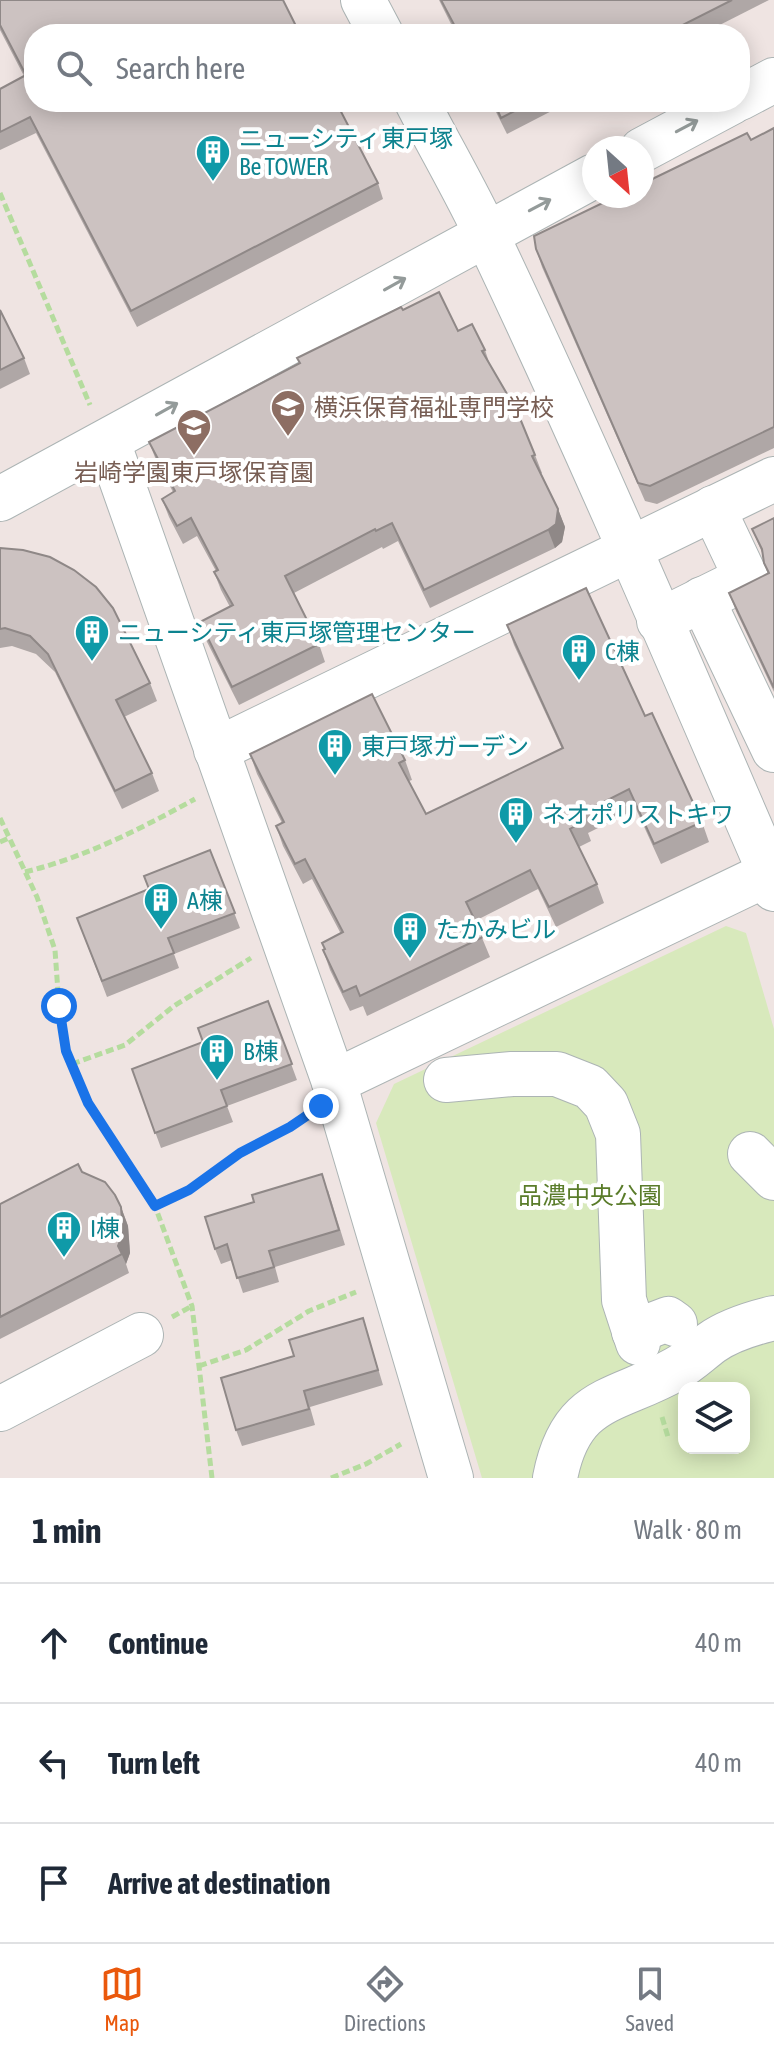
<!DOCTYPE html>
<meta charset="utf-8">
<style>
body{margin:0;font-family:"Asap Condensed","Noto Sans JP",sans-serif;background:#f2f2f3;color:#1f2937}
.controls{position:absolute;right:24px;bottom:24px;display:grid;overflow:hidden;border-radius:16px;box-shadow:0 4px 20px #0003}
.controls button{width:72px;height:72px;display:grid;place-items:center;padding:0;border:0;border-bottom:2px solid #e0e1e3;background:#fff;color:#1f2937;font:40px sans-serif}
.compass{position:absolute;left:582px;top:136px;width:72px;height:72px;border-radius:50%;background:#fff;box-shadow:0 4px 20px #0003;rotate:153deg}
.stop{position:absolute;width:24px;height:24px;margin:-18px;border:6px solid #1a73e8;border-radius:50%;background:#fff}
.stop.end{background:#1a73e8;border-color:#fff;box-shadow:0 2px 8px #0008}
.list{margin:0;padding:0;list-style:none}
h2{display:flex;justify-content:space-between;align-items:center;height:104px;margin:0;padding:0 32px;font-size:34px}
h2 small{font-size:26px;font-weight:400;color:#747a83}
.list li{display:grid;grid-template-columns:52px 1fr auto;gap:24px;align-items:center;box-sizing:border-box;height:120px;padding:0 32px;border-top:2px solid #e0e1e3}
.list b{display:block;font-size:30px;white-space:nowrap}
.list em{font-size:26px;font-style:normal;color:#747a83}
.icon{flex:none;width:44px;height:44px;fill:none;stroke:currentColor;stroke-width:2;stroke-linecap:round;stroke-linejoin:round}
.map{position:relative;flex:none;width:774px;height:1478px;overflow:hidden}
.search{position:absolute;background:#fff;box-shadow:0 4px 20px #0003;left:24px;right:24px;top:24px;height:88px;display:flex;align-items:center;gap:20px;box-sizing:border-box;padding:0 28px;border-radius:32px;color:#747a83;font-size:30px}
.sheet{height:464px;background:#fff}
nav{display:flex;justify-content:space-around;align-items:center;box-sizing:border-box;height:112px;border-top:2px solid #e0e1e3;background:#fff;font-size:22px;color:#747a83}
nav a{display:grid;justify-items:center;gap:4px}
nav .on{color:#ea580c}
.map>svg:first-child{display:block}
.green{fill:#d8e9bc;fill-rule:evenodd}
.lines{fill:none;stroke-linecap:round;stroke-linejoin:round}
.minor-casing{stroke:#acb4b4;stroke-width:46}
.path{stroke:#b5dc9e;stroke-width:5;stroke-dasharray:8 4;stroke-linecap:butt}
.minor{stroke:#fff;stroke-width:44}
.wall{fill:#afa7a6}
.shaded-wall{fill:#8f8887}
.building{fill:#ccc2c1;stroke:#8f8887;stroke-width:2}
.oneway{stroke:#949b9a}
.route{stroke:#1a73e8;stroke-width:10}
.labels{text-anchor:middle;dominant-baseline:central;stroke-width:8;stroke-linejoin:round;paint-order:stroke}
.culture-label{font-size:24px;fill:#0d838f;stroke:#fff;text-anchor:start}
.education-label{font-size:24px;fill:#785e54;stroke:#fff;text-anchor:start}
.park-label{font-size:24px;fill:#5a7c2a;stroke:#fff}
</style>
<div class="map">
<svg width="774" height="1478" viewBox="0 0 774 1478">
<rect width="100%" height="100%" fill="#efe4e2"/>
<path class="green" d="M726,926L746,933L774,1029V1478H482L376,1123L394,1084ZM684,1388H744V1448H684Z"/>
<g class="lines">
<g class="minor-casing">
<g id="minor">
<path d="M363,0L381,34"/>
<path d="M740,98L774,80"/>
<path d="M417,102C440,147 466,191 487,236C587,446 678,660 770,873L774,889"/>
<path d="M642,150L732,102"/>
<path d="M108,442L334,1082L451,1478"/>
<path d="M0,499L594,176"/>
<path d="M702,599L774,750"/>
<path d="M659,621L746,578L713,508"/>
<path d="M216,750L774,479"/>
<path d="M446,1080L512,1074H557L590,1087L606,1104L618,1134L624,1300L638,1343"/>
<path d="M334,1082L774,871"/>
<path d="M750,1154L774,1178"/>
<path d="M634,1332L668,1319L675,1324"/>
<path d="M0,1409L141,1335"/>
<path d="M555,1478C571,1395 616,1403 676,1369C689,1362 699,1352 711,1343C729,1330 753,1323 774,1318"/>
</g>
</g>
<g class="path">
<path d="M0,193L90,405"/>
<path d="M0,818L37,897L55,950L59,1006L66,1051L88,1103L155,1206L192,1306L212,1478"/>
<path d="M0,842L9,838"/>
<path d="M25,872C86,857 140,829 195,799"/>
<path d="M72,1064L125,1045L174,1006L251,958"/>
<path d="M155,1206L189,1190L240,1153L304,1117"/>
<path d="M172,1317L192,1306"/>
<path d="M199,1366L246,1350L309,1311L356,1292"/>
<path d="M662,1417L668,1437"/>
<path d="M331,1478L366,1464L401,1444"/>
</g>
<use href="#minor" class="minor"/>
</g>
<g class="wall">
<path d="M0,0L378,183L383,199L137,327L36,133L0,150V89L24,76L0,30Z"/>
<path d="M439,0H769L702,34H456Z"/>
<path d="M491,102H569L507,134Z"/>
<path d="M774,128V448L657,504L645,501L542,267L536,249Z"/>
<path d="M0,310L24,358L30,374L0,389Z"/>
<path d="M403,310L458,331L485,350L491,368L535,455L542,473H541L558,509L565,527L562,542L555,548L430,608L398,541L383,549L382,547L294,593L319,644L325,662L239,705L206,640L200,622L230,607L221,590L214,572L216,571L197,536L183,544L169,517L162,499L173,492L156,460L149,442Z"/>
<path d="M774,518V692L736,611L729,593L768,574L764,563L763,555L752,529Z"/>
<path d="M0,548L150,683L157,701L124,717L152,773L159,791L122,809L55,672L36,654L12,646L0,648Z"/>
<path d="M507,625L645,716L702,822L709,842L661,864L636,809L588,833L591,841L579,847L597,884L604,903L556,927L538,889L475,921L490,957L367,1016L363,1006L350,1011L330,970L323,950L325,949L322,943L341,934L312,879L303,884L283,846L276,826L282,823L257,774L250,754L405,760L412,780L409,781L426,814L562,749L514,645Z"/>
<path d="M210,850L240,928L174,954L179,968L107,997L77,918L149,890Z"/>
<path d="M268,1001L297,1080L227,1106L233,1122L161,1148L132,1069L203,1042Z"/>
<path d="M82,1172L121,1207L128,1226L130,1253L126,1264L129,1273L0,1339V1204Z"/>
<path d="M328,1190L345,1245L275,1267L279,1282L243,1293L232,1260L221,1264L215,1249Z"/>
<path d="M363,1318L383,1385L310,1407L315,1425L242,1446L236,1430L294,1356Z"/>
</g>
<g class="shaded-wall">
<path d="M558,509L565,527L562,542L555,548L548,530Z"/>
<path d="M121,1207L128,1226L130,1253L126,1264L118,1246Z"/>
</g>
<g class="building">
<path d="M0,0H283L300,34H34V102H336L378,183L131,311L30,117L0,132V89L26,75L0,25Z"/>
<path d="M441,0H732L665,34H459Z"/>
<path d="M494,102H532L501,118Z"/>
<path d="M774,128V427L650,486L638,483L536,249L534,236L617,196H642V184L747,133L751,140Z"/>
<path d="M439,292L458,331L472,324L485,350L482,351L517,411L535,455L532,456L558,509L556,524L548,530L424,590L392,523L376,531L375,529L285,576L319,644L232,687L200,622L233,605L214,572L218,570L191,518L177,526L162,499L175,491L149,442L300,363L297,358L401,307L403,310Z"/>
<path d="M0,310L24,358L0,370Z"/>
<path d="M774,518V688L729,593L769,573L764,563L762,549L752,529Z"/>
<path d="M0,548L23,550L50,557L74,570L96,587L113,608L150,683L116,700L152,773L115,791L48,654L30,636L5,628L0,629Z"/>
<path d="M586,588L645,716L652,713L702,822L654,844L629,789L580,814L584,821L570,829L597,884L549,907L530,870L466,902L483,937L360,996L356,986L343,992L323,950L325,949L322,943L343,932L305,859L295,864L276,826L284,822L250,754L372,694L405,760L399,763L426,814L563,748L507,625Z"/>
<path d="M210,850L235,913L168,938L174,953L102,981L77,918L149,889L144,876Z"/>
<path d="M268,1001L292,1064L221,1090L227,1106L155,1133L132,1069L203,1042L198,1028Z"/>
<path d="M78,1164L82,1172L105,1182L115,1195L121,1207L123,1234L118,1246L122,1254L0,1317V1204Z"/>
<path d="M322,1174L339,1230L269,1251L274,1267L237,1278L227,1244L215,1249L205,1217L254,1202L252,1195Z"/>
<path d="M363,1318L378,1370L304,1391L309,1409L236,1430L221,1378L294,1356L289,1340Z"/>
</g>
<defs><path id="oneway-shaft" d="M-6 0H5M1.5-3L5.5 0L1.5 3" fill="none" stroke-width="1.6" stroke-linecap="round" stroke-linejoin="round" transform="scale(2)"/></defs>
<g class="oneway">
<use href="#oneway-shaft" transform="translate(687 126) rotate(-28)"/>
<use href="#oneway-shaft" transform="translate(540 205) rotate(-28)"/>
<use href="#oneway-shaft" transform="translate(395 284) rotate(-29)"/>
<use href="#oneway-shaft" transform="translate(167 409) rotate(-29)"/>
</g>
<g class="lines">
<path class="route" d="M59,1006L66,1051L88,1103L155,1206L189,1190L240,1153L290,1127L321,1106"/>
</g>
<defs>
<g id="building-pin" transform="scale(1.8)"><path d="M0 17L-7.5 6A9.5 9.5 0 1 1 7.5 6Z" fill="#0f9aa8" stroke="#fff"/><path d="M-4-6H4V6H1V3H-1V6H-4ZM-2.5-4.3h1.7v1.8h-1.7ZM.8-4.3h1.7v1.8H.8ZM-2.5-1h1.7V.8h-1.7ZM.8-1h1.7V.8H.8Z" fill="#fff"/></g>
<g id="university-pin" transform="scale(1.8)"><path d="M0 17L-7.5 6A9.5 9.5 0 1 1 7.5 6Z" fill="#8d6e63" stroke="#fff"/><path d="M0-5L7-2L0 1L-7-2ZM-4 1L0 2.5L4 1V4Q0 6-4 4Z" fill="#fff"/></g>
<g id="school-pin" transform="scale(1.8)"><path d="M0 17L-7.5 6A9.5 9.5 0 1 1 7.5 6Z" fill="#8d6e63" stroke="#fff"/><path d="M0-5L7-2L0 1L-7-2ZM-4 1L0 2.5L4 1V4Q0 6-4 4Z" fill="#fff"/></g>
</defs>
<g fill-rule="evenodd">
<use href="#building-pin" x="213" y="152"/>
<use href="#university-pin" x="288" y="407"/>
<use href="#school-pin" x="194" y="426"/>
<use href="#building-pin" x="92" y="632"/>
<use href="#building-pin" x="579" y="651"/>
<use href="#building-pin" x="335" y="746"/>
<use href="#building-pin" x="516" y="814"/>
<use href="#building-pin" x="161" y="900"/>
<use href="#building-pin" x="410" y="929"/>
<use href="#building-pin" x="217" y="1051"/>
<use href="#building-pin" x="64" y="1228"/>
</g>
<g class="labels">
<g class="culture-label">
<text x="239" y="138">ニューシティ東戸塚<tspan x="239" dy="28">Be TOWER</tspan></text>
<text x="118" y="632">ニューシティ東戸塚管理センター</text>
<text x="605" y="651">C棟</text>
<text x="361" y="746">東戸塚ガーデン</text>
<text x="542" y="814">ネオポリストキワ</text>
<text x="187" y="900">A棟</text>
<text x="436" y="929">たかみビル</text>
<text x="243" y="1051">B棟</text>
<text x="90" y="1228">I棟</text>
</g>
<g class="education-label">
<text x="314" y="407">横浜保育福祉専門学校</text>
<text x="194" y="472" text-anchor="middle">岩崎学園東戸塚保育園</text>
</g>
<g class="park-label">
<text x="590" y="1195">品濃中央公園</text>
</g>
</g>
</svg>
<div class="controls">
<button><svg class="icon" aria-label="layers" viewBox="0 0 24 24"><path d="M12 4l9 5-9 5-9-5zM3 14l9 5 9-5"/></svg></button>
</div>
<svg class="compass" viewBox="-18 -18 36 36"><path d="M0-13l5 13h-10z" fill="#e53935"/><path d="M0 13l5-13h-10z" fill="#747a83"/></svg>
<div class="stop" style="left:59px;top:1006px"></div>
<div class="stop end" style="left:321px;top:1106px"></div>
<div class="search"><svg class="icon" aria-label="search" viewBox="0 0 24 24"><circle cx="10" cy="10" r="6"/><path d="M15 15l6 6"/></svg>Search here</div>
</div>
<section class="sheet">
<h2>1 min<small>Walk · 80 m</small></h2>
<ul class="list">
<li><svg class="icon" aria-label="ahead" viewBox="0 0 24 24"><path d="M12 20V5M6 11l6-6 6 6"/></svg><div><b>Continue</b></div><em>40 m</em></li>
<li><svg class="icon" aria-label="left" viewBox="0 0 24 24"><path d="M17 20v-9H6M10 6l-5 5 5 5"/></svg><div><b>Turn left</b></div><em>40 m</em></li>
<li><svg class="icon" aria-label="arrive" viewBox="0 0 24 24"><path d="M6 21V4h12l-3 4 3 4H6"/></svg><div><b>Arrive at destination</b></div></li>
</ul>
</section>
<nav>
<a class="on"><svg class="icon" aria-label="map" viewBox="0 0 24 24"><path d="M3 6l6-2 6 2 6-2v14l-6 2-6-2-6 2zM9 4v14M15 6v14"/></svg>Map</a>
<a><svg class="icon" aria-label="directions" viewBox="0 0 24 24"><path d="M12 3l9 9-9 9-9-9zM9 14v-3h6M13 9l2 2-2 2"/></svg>Directions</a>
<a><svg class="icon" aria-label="saved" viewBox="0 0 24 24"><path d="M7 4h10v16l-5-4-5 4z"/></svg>Saved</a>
</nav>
